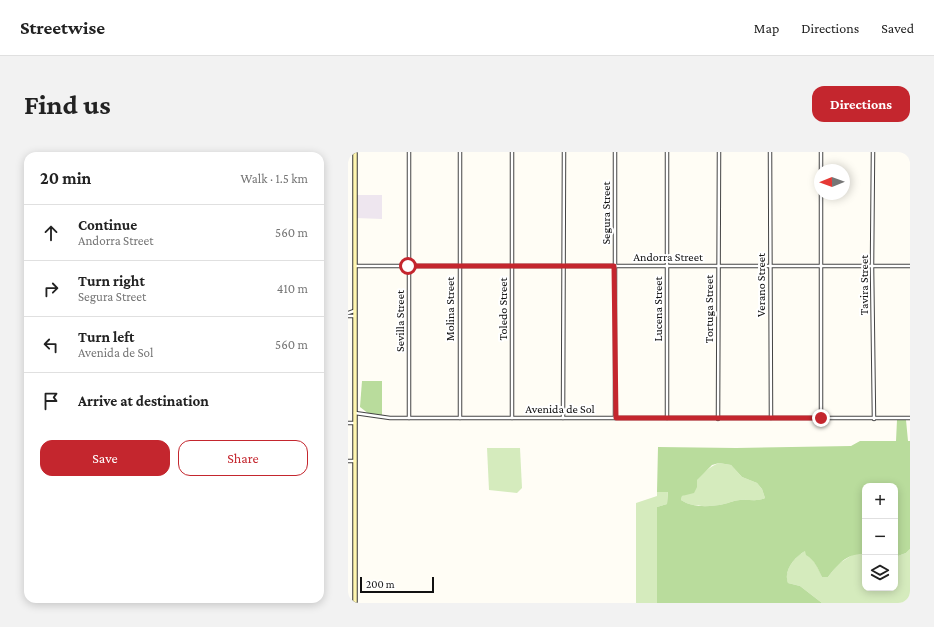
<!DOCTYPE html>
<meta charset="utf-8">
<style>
body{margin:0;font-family:"Crimson Pro",serif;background:#f2f2f2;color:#222}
.controls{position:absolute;right:12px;bottom:12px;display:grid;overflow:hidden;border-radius:8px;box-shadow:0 2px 10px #0003}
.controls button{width:36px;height:36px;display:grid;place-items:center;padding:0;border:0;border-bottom:1px solid #e0e0e0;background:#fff;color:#222;font:20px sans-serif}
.compass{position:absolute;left:466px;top:12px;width:36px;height:36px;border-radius:50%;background:#fff;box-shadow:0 2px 10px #0003;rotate:269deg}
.scale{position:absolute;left:12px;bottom:10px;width:74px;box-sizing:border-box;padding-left:4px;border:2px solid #111;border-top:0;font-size:11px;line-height:14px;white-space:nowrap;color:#111;-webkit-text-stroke:3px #fff;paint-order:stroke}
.stop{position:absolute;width:12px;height:12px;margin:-9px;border:3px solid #c4262e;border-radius:50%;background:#fff}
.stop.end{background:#c4262e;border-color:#fff;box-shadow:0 1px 4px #0008}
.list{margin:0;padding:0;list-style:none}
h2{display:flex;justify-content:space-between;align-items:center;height:52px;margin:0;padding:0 16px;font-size:17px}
h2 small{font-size:13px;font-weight:400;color:#767676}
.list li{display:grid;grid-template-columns:26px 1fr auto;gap:12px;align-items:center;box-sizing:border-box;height:56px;padding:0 16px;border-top:1px solid #e0e0e0}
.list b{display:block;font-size:15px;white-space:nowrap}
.list p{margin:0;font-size:13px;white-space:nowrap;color:#767676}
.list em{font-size:13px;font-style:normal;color:#767676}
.actions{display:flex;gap:8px;padding:12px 16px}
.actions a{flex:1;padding:9px 0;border:1px solid #c4262e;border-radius:12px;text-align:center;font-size:14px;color:#c4262e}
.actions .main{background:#c4262e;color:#fff}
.icon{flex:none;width:22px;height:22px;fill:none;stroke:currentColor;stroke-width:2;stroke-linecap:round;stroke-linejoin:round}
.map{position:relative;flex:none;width:562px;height:451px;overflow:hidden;border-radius:12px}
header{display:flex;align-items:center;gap:24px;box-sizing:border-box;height:56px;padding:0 20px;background:#fff;border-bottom:1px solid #e0e0e0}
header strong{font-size:19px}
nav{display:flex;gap:22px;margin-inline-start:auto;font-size:14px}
.intro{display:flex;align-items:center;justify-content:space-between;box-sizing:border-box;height:96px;padding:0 24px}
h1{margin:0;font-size:28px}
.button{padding:10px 18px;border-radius:12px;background:#c4262e;color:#fff;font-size:14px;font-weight:700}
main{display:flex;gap:24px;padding:0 24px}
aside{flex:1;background:#fff;border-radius:12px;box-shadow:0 2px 10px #0003}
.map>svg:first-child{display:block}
.industrial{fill:#eee6ef}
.green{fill:#d5ebbd}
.forest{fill:#b9dc9c;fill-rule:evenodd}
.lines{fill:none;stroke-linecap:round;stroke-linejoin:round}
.street-casing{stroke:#444;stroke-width:4.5}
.secondary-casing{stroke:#333;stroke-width:5.5}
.street{stroke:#fff;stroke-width:2.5}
.secondary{stroke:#fff6b0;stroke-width:3.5}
.route{stroke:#c4262e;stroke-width:5}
.labels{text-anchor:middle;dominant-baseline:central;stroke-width:4;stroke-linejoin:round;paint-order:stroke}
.street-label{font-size:12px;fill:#111;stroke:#fff}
</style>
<header>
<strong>Streetwise</strong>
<nav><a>Map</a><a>Directions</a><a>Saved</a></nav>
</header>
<div class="intro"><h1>Find us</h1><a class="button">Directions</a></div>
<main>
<aside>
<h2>20 min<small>Walk · 1.5 km</small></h2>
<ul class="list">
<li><svg class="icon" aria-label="ahead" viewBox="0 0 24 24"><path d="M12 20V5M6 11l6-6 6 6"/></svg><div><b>Continue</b><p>Andorra Street</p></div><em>560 m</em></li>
<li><svg class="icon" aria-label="right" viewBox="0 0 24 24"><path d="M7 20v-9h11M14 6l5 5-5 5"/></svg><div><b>Turn right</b><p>Segura Street</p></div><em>410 m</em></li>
<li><svg class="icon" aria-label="left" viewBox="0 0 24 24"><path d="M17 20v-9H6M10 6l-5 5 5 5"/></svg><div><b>Turn left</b><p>Avenida de Sol</p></div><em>560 m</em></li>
<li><svg class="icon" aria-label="arrive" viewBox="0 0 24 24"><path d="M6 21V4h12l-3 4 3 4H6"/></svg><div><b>Arrive at destination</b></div></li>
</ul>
<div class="actions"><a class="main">Save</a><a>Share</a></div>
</aside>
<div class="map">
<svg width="562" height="451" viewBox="0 0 562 451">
<rect width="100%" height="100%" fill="#fffdf5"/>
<path class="industrial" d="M8,43H34V67L8,66Z"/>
<g class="green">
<path d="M139,296H172L174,336L169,341L141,338Z"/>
<path d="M371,311L383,313L394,325L409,331L414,337L417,346C409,350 400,347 392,348C387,348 381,351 376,352C362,355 345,356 333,348L334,344C340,342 343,335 347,330C353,323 362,314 371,311Z"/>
<path d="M320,339L319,352L309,355V451H288V351L309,344V340Z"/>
<path d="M562,397V451H474L452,434L440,431C435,418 447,405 458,398L469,414L474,425H480L490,412L506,402H516L517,436H547V405L558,401Z"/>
</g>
<g class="forest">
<path d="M14,229H34V263L21,262L12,255Z"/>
<path d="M549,268H558L560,289H562V397L558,401L547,405V334H517V402C499,401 490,412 480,425H474C470,417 467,408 458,403L457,399C447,405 435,418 440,431L452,434L474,451H309V355L319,352L320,340H309L310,295L388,296L503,294L512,289H548ZM371,311L383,313L394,325L409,331L414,337L417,346C409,350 400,347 392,348C387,348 381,351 376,352C362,355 345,356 333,348L334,344L346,341L349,335V328L364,313Z"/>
</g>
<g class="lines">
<g class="street-casing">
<g id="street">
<path d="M267,0V266"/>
<path d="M319,0V266"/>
<path d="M422,0L423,266"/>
<path d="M525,0L524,114L526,267"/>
<path d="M473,18V0"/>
<path d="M473,42V266"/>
<path d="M7,114H562"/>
<path d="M0,161L6,159"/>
<path d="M0,164H6"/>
<path d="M7,261L42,266H562"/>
<path d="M61,266V0"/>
<path d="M112,266V0"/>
<path d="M164,266V0"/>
<path d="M215,266L216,0"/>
<path d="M370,267L371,0"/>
<path d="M0,271H7"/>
<path d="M0,309H7"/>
</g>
</g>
<g class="secondary-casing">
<path id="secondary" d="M7,0V451"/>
</g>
<use href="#street" class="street"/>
<use href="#secondary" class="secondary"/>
</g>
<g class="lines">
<path class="route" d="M60,114H266L268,266H473"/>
</g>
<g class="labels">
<g class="street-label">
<text transform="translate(258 61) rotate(-90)">Segura Street</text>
<text x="320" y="105">Andorra Street</text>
<text transform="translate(413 133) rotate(-90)">Verano Street</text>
<text transform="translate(516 133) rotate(-90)">Tavira Street</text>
<text transform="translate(102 157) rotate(-90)">Molina Street</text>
<text transform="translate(155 157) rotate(-90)">Toledo Street</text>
<text transform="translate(310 157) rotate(-90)">Lucena Street</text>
<text transform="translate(361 157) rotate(-90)">Tortuga Street</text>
<text transform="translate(52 169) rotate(-90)">Sevilla Street</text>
<text x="212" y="257">Avenida de Sol</text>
</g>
</g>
</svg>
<div class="controls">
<button>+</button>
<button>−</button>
<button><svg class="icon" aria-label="layers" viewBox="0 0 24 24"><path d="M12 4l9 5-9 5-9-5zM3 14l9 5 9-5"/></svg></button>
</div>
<svg class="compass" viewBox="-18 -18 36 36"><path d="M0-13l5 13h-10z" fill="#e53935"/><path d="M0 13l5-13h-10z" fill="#767676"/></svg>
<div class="scale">200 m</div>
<div class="stop" style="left:60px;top:114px"></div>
<div class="stop end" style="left:473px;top:266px"></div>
</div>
</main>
